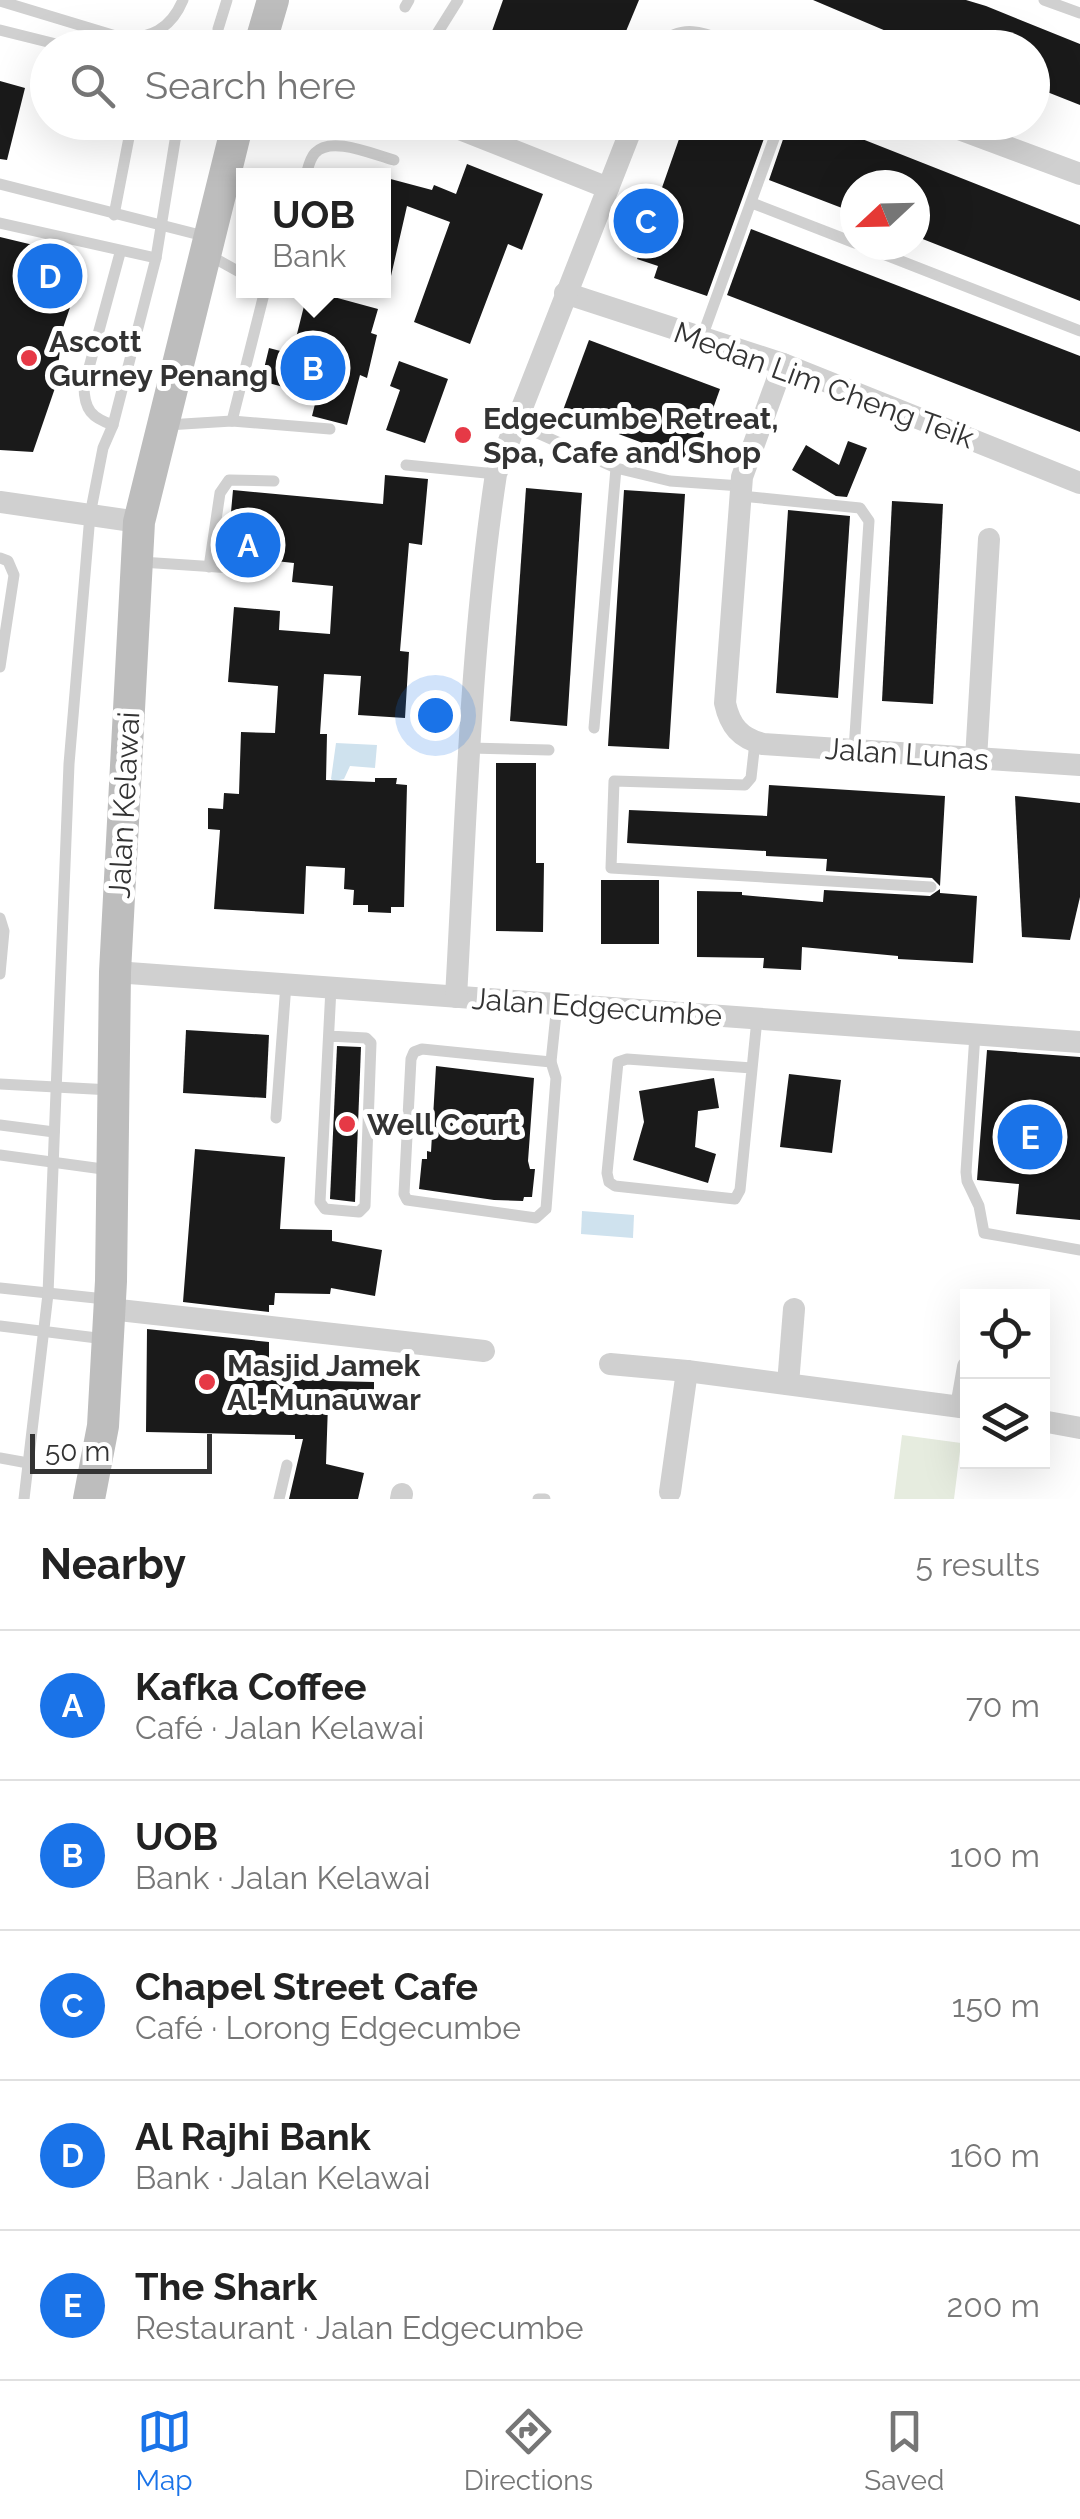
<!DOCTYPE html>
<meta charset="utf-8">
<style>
body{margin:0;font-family:Raleway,sans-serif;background:#f2f2f2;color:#222}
.controls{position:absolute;right:30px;bottom:30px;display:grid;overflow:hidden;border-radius:0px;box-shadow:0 10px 40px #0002}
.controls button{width:90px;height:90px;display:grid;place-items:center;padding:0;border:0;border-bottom:2px solid #e0e0e0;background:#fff;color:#222;font:50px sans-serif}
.compass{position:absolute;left:840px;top:170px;width:90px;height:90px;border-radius:50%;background:#fff;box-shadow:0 10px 40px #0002;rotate:248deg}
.scale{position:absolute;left:30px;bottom:25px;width:182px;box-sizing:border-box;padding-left:10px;border:5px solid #333;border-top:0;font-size:28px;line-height:35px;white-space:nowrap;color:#333;-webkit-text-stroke:8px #fff;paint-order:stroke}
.you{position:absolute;left:435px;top:715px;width:35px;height:35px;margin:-25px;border:8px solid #fff;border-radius:50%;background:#1a73e8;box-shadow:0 0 0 15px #1a73e833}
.badge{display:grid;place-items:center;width:65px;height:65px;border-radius:50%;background:#1a73e8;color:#fff;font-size:32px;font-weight:700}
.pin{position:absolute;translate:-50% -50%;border:5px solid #fff;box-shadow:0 2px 10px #0006}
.popup{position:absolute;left:236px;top:168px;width:155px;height:130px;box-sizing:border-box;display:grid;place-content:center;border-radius:0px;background:#fff;filter:drop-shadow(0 2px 8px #0005);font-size:32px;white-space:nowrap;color:#767676}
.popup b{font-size:38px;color:#222}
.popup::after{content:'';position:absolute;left:50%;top:100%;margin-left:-20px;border:20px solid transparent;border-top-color:#fff}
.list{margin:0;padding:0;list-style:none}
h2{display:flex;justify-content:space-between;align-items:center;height:130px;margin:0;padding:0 40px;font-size:42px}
h2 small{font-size:32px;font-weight:400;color:#767676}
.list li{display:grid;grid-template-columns:65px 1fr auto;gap:30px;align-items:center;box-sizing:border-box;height:150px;padding:0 40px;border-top:2px solid #e0e0e0}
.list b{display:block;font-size:38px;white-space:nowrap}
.list p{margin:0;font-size:32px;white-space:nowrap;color:#767676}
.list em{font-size:32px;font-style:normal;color:#767676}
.icon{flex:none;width:55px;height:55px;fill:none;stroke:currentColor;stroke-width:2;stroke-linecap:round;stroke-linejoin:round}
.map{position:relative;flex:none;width:1080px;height:1499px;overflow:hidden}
.search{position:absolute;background:#fff;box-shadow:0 10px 40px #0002;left:30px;right:30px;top:30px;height:110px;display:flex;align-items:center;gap:25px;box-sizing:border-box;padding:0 35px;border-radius:55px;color:#767676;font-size:38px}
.sheet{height:880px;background:#fff}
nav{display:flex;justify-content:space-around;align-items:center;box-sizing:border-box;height:140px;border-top:2px solid #e0e0e0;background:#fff;font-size:28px;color:#767676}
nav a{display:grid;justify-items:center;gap:5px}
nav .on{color:#1a73e8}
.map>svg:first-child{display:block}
.green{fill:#e6ecdf}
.water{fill:#cfe2ee}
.building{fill:#1a1a1a}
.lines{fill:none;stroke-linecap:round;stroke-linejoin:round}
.service{stroke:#d0d0d0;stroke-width:11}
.minor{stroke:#d0d0d0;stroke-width:22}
.secondary{stroke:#bdbdbd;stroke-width:32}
.poi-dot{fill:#e63946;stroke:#fff;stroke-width:4}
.labels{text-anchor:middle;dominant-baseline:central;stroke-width:10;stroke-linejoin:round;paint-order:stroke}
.poi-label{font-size:30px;font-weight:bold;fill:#333;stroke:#fff;text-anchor:start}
.street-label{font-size:30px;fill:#333;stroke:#fff}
</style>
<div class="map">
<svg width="1080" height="1499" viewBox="0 0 1080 1499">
<rect width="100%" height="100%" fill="#fff"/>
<path class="green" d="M902,1435L961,1443L954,1499H894Z"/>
<g class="water">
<path d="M336,743L377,745L375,768L350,766L344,779L334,781L331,779Z"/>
<path d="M582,1211L634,1215L633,1238L581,1234Z"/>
</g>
<g class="building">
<path d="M503,0H639L619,48H486Z"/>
<path d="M813,0H966L986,6L1080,44V105L1032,86V48H926Z"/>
<path d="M0,81L25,88L7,160L0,159Z"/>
<path d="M685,122H770L707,296L654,278L658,266L637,259Z"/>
<path d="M789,122H819L1080,225V301L915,236V185H855V213L769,180Z"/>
<path d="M467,164L543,194L522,250L508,244L470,344L414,322L450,222L407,206L391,276H383V177L432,190L434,185L456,194Z"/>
<path d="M751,229L1080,356V432L727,295Z"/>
<path d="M0,237L79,256L78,284L63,328L55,388L33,452L0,450Z"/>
<path d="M308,290L378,309L371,333L377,335L367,378L360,375L347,425L312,416L317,396L261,381L269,348L292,354Z"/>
<path d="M589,340L720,389L694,462L562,413Z"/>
<path d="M399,361L448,379L425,443L386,430L400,390L390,386Z"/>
<path d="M848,441L867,448L847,497L836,496L792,470L806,445L839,465Z"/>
<path d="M385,475L428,479L422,545L409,543L400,651L409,652L405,718L358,715L361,676L324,674L320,734H327L326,780L375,782V778H397L396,784L407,785L404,907H391V913L368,912V905H353L354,890L344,889L345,868L306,866L304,914L214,909L220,830L208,829V808L223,809L224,793L239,794L241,732L275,733L278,686L228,682L234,607L280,611L279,630L330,634L333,586L292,582L294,563L227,556L233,490L383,504Z"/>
<path d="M526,488L582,493L567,726L510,721Z"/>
<path d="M624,490L685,494L669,749L608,746Z"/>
<path d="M892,501L943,504L933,704L882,701Z"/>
<path d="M788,510L850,516L838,698L776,693Z"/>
<path d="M496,763H536V863H544L543,932L496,931Z"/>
<path d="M769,785L945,796L940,886L932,878L826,871L827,859L766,856V851L627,843L629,810L767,816Z"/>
<path d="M1015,796L1080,803V897L1070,940L1022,937Z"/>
<rect x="601" y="880" width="58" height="64"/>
<path d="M940,889V893L977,896L973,963L898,959V956L802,947L801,970L763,968L764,958L697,957V891L742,892V895L823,902L824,890L930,896Z"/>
<path d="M186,1030L269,1035L266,1098L183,1093Z"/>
<path d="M337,1046L361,1047L355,1202L330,1199Z"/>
<path d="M987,1050L1080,1057V1220L1016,1214L1019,1184L977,1180Z"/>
<path d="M436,1066L534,1078L528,1161L530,1169H535L532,1197H524L523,1201L494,1200L419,1189L422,1159H427V1151L431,1152Z"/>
<path d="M789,1074L841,1080L832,1153L780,1147Z"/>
<path d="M714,1078L719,1108L698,1111L695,1147L716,1154L708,1183L633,1160L644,1122L639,1091Z"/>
<path d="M195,1149L285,1157L280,1229L332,1230V1241L382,1250L375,1296L331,1288L330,1294L275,1293L274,1305H269V1312L183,1302Z"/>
<path d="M147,1329L269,1342V1372L330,1375L329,1381L374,1382V1405L328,1404L326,1464L364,1473L358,1499H289L303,1439H295V1435L146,1432Z"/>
</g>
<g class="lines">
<g class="service">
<path d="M1044,0L1080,13"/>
<path d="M0,1L119,37C150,40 171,29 183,0"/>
<path d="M405,7L409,0"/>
<path d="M0,30L72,48"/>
<path d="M221,48L218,29L227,0"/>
<path d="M428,48L458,0"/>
<path d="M306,175C308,168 310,158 315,153C331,135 374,155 394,160"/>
<path d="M0,184L204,236"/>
<path d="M752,203L855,243"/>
<path d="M114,215L132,122"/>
<path d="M0,223L156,258"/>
<path d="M860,245L1080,331"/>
<path d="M207,254L243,274"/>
<path d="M702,337L780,122"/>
<path d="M232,421L265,290"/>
<path d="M515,423L616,468L670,481L741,486"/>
<path d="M113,425C92,418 84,410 84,386L120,253"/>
<path d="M167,425L232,421L330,429"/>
<path d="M406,465L496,474"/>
<path d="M741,496L860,508L869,521L854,750"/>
<path d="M0,558L8,561L14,575L0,667"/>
<path d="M141,562L232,568"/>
<path d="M209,567L220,493L229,480L274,481"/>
<path d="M594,728L616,468"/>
<path d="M755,742L751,778L745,785L614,781L611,868L931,887"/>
<path d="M470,748L549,750"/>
<path d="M0,918L4,931L0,974"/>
<path d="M975,1034L966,1172L967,1181L979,1206L984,1233L1080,1250"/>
<path d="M329,1036L366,1038L371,1043L365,1206L359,1212L325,1209L320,1202L331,988"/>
<path d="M422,1049L551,1062L556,1078L546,1209L536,1218L407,1200L404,1194L411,1059L414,1052Z"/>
<path d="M551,1062L557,1004"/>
<path d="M752,1068L627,1059L618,1062L607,1173L609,1182L615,1186L735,1199L740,1190L757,1019"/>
<path d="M0,1084L111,1090"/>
<path d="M276,1118L286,984"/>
<path d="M0,1125L54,1132"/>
<path d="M0,1155L110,1170"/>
<path d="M0,1288L105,1299"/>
<path d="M0,1326L105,1339"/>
<path d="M0,1458L28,1463"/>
<path d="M24,1499L48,1294L69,764L90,515L103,448L113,425L156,258L178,122"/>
<path d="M279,1499L287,1465"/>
<path d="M538,1499H545"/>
</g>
<g class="minor">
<path d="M665,48C684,28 707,40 729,48"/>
<path d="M442,122L608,188"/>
<path d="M940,122L1080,174"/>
<path d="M565,293L783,364L1080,483"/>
<path d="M783,364L742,477L725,703C730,726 740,738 763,744L1080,765"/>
<path d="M0,502L139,522"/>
<path d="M976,759L989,539"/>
<path d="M115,972L1080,1042"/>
<path d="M456,997C466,823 470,646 496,474L634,122"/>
<path d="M110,1309L484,1351"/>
<path d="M610,1364L687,1371L968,1408"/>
<path d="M788,1384L794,1309"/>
<path d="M961,1407L968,1367"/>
<path d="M1042,1421L1080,1428"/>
<path d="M670,1492L687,1371"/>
<path d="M401,1499L402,1494"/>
</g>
<g class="secondary">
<path d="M259,48L273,0"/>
<path d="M89,1499L103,1426L111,1281L115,972L139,522L238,122"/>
</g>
</g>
<g class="poi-dot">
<circle cx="29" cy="358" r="10"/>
<circle cx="463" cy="435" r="10"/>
<circle cx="347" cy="1124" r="10"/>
<circle cx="207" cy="1382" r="10"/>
</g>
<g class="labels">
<g class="poi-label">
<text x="49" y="341">Ascott<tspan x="49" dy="34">Gurney Penang</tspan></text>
<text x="483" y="418">Edgecumbe Retreat,<tspan x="483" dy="34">Spa, Cafe and Shop</tspan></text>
<text x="367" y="1124">Well Court</text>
<text x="227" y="1365">Masjid Jamek<tspan x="227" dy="34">Al-Munauwar</tspan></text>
</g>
<g class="street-label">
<text transform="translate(824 385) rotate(20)">Medan Lim Cheng Teik</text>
<text transform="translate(907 754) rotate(4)">Jalan Lunas</text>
<text transform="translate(124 805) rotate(-87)">Jalan Kelawai</text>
<text transform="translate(597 1007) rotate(4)">Jalan Edgecumbe</text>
</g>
</g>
</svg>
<div class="controls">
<button><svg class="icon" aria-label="locate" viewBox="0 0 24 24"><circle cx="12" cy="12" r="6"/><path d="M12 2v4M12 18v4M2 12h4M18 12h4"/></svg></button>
<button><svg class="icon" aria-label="layers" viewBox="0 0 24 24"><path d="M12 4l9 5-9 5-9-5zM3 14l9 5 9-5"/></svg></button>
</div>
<svg class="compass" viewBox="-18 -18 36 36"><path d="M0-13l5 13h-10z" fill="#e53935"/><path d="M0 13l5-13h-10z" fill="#767676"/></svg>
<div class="scale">50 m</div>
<div class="you"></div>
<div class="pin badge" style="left:248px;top:545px">A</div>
<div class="pin badge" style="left:313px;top:368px">B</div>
<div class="popup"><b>UOB</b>Bank</div>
<div class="pin badge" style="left:646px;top:221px">C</div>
<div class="pin badge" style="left:50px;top:276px">D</div>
<div class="pin badge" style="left:1030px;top:1137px">E</div>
<div class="search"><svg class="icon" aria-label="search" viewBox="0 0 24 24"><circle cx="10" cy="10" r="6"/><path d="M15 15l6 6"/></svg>Search here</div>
</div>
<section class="sheet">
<h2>Nearby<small>5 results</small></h2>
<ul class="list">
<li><span class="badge">A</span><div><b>Kafka Coffee</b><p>Café · Jalan Kelawai</p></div><em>70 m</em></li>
<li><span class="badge">B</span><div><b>UOB</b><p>Bank · Jalan Kelawai</p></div><em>100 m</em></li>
<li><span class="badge">C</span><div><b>Chapel Street Cafe</b><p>Café · Lorong Edgecumbe</p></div><em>150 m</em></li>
<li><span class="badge">D</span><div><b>Al Rajhi Bank</b><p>Bank · Jalan Kelawai</p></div><em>160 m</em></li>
<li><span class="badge">E</span><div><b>The Shark</b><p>Restaurant · Jalan Edgecumbe</p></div><em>200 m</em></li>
</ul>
</section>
<nav>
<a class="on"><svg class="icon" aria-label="map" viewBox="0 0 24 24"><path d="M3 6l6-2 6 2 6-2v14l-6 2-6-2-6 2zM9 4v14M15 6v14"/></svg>Map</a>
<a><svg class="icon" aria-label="directions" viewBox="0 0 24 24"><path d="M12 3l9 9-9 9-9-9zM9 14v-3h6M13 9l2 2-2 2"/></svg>Directions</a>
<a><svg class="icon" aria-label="saved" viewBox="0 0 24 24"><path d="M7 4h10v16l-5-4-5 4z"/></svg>Saved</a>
</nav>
